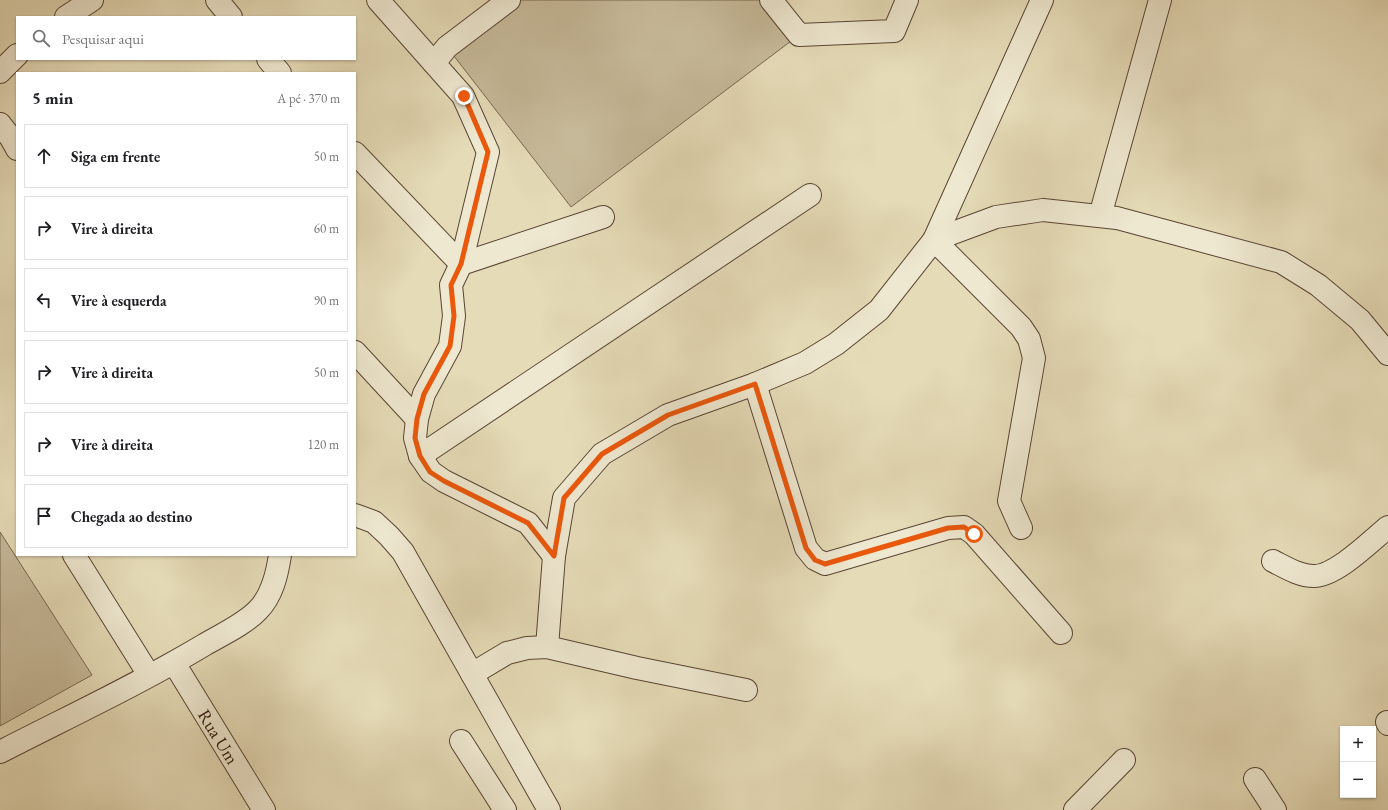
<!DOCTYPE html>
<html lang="pt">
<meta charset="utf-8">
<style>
body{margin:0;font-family:"EB Garamond",serif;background:#f6f6f6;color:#202124}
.controls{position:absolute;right:12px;bottom:12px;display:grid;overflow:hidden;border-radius:0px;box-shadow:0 1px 3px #0004}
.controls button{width:36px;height:36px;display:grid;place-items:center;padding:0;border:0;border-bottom:1px solid #e0e0e0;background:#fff;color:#202124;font:20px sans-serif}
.stop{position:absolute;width:12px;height:12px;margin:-9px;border:3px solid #ea580c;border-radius:50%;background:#fff}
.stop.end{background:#ea580c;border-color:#fff;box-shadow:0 1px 4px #0008}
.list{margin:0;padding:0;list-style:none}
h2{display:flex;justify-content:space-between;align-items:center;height:52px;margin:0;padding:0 16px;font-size:17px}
h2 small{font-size:13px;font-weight:400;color:#757577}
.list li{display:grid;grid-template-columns:26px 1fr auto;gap:12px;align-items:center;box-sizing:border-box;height:64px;margin:0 8px 8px;padding:0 8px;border:1px solid #e0e0e0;border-radius:0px}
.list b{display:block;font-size:15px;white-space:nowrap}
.list em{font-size:13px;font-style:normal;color:#757577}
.icon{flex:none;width:22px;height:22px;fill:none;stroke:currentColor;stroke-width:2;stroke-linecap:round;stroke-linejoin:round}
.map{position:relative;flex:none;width:1388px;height:810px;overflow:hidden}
.search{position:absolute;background:#fff;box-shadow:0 1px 3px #0004;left:16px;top:16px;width:340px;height:44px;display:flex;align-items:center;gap:10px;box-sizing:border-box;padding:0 14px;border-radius:0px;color:#757577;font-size:15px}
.panel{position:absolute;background:#fff;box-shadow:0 1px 3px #0004;left:16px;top:72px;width:340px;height:484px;border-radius:0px}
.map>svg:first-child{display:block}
.green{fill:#c6b999;stroke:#796650}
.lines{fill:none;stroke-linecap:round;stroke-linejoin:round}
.minor-casing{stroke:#5a4534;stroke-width:24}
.minor{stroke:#eee8d0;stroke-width:22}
.route{stroke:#ea580c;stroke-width:5}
.labels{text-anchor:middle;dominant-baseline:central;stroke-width:3;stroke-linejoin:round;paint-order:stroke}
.street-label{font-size:18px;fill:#2c1308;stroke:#eee8d0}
</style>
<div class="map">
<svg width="1388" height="810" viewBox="0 0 1388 810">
<rect width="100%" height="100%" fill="#e5dbb7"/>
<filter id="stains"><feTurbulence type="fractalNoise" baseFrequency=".005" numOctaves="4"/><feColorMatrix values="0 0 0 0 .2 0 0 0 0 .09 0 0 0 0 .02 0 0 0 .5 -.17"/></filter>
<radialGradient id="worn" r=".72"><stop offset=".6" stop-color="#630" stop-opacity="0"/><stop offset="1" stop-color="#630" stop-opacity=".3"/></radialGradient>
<g class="green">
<path d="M509,0H771L799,35L571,207L447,47Z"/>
<path d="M0,532L92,675L0,726Z"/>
</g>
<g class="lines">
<g class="minor-casing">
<g id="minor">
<path d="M217,0L231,17"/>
<path d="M771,0L799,35L894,31L907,0"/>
<path d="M66,17L92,0"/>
<path d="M268,59L280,73"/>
<path d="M434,63L447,47L509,0"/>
<path d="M0,72L17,55"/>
<path d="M0,124L11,138L17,149"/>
<path d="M355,153L461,264L488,152L463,96L378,0"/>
<path d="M1100,216L1160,0"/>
<path d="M355,352L417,419"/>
<path d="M755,384L806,548L815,559L825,564L948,528L964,527L974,534L1061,633"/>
<path d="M420,456L810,195"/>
<path d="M355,515L374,522L389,536L403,552L549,810"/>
<path d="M1021,528L1009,501L1034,358L1029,339L1021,327L934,240L1042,0"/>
<path d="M74,555L149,675"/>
<path d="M554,556L528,523L444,481L431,472L420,456L415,438L417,419L424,394L450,346L454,316L451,285L461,264L603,217"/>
<path d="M1273,561C1285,567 1299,576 1314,576C1336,576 1371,541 1388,527"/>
<path d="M547,647L554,556L564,498L602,454L668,415L755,384L805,363L836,344L879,310L934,240L996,217L1043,210L1117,218L1281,262L1318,285L1360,320L1388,354"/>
<path id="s1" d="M174,663L264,810"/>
<path d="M472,674L507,653L527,648L547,647L637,668L746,690"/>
<path d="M1387,722L1388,724"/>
<path d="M461,741L505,810"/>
<path d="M0,752C68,717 139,684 204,645C221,635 245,624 258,610C272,596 277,575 280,555"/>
<path d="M1255,779L1275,810"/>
<path d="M1075,810L1124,760"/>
</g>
</g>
<use href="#minor" class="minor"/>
</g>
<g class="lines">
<path class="route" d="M464,96L488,152L461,264L451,285L454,316L450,346L424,394L417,419L415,438L420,456L430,472L444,481L528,523L554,556L564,498L602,454L668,415L755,384L806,548L815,560L825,564L948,528L964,527L974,534"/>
</g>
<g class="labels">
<g class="street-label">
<text stroke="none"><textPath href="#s1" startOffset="86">Rua Um</textPath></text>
</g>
</g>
<rect width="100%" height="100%" filter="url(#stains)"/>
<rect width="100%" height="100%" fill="url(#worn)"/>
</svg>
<div class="controls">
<button>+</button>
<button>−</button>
</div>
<div class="stop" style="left:974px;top:534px"></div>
<div class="stop end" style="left:464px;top:96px"></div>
<div class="search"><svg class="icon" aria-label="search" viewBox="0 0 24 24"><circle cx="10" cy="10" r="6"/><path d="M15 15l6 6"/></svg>Pesquisar aqui</div>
<section class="panel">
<h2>5 min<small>A pé · 370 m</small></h2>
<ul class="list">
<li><svg class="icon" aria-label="ahead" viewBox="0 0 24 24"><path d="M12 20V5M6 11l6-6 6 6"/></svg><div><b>Siga em frente</b></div><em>50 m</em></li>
<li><svg class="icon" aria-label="right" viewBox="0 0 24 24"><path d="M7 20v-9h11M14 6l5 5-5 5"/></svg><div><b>Vire à direita</b></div><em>60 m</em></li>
<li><svg class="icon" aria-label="left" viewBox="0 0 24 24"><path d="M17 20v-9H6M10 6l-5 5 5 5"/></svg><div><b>Vire à esquerda</b></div><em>90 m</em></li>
<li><svg class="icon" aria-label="right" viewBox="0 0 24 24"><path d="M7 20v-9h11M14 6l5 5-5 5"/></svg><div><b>Vire à direita</b></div><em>50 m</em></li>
<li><svg class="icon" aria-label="right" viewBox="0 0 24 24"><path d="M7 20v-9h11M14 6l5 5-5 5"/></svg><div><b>Vire à direita</b></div><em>120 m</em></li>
<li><svg class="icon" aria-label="arrive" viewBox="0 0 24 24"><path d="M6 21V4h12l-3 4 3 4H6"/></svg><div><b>Chegada ao destino</b></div></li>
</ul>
</section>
</div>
